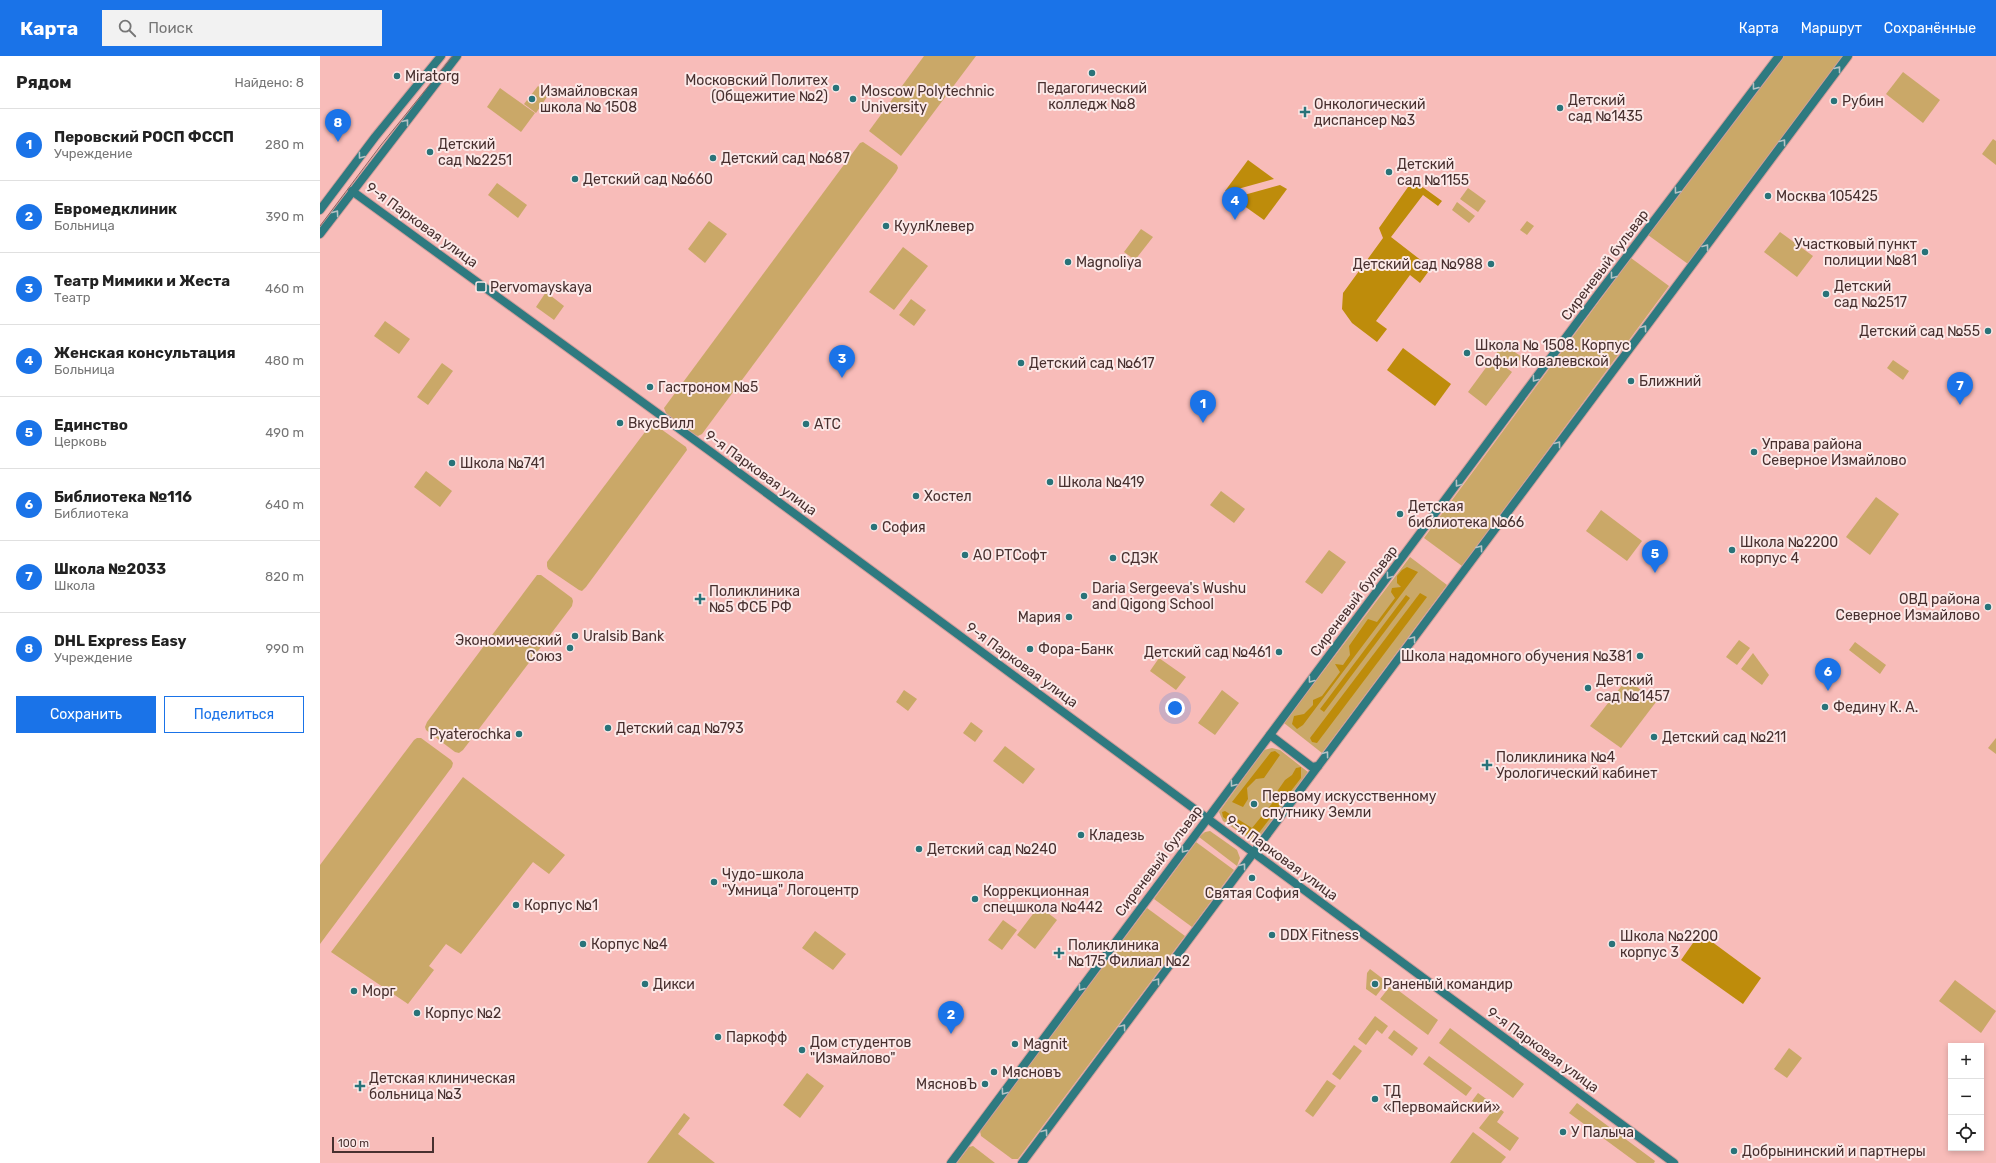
<!DOCTYPE html>
<html lang="ru">
<meta charset="utf-8">
<style>
body{margin:0;font-family:Rubik,sans-serif;background:#f2f2f2;color:#222}
.controls{position:absolute;right:12px;bottom:12px;display:grid;overflow:hidden;border-radius:0px;box-shadow:0 2px 6px #0003}
.controls button{width:36px;height:36px;display:grid;place-items:center;padding:0;border:0;border-bottom:1px solid #e0e0e0;background:#fff;color:#222;font:20px sans-serif}
.scale{position:absolute;left:12px;bottom:10px;width:102px;box-sizing:border-box;padding-left:4px;border:2px solid #48302f;border-top:0;font-size:11px;line-height:14px;white-space:nowrap;color:#48302f;-webkit-text-stroke:3px #fce9e8;paint-order:stroke}
.you{position:absolute;left:855px;top:652px;width:14px;height:14px;margin:-10px;border:3px solid #fff;border-radius:50%;background:#1a73e8;box-shadow:0 0 0 6px #1a73e833}
.badge{display:grid;place-items:center;width:26px;height:26px;border-radius:50%;background:#1a73e8;color:#fff;font-size:13px;font-weight:700}
.pin{position:absolute;translate:-50% -33px;filter:drop-shadow(0 1px 2px #0008)}
.pin::after{content:'';position:absolute;top:21px;width:14px;height:12px;background:inherit;clip-path:polygon(0 0,100% 0,50% 100%)}
.list{margin:0;padding:0;list-style:none}
h2{display:flex;justify-content:space-between;align-items:center;height:52px;margin:0;padding:0 16px;font-size:17px}
h2 small{font-size:13px;font-weight:400;color:#767676}
.list li{display:grid;grid-template-columns:26px 1fr auto;gap:12px;align-items:center;box-sizing:border-box;height:72px;padding:0 16px;border-top:1px solid #e0e0e0}
.list b{display:block;font-size:15px;white-space:nowrap}
.list p{margin:0;font-size:13px;white-space:nowrap;color:#767676}
.list em{font-size:13px;font-style:normal;color:#767676}
.actions{display:flex;gap:8px;padding:12px 16px}
.actions a{flex:1;padding:9px 0;border:1px solid #1a73e8;border-radius:0px;text-align:center;font-size:14px;color:#1a73e8}
.actions .main{background:#1a73e8;color:#fff}
.icon{flex:none;width:22px;height:22px;fill:none;stroke:currentColor;stroke-width:2;stroke-linecap:round;stroke-linejoin:round}
.map{position:relative;flex:none;width:1676px;height:1107px;overflow:hidden}
header{display:flex;align-items:center;gap:24px;box-sizing:border-box;height:56px;padding:0 20px;background:#1a73e8;color:#fff}
header strong{font-size:19px}
nav{display:flex;gap:22px;margin-inline-start:auto;font-size:14px}
.search{width:280px;height:36px;background:#f2f2f2;display:flex;align-items:center;gap:10px;box-sizing:border-box;padding:0 14px;border-radius:0px;color:#767676;font-size:15px}
main{display:flex}
aside{flex:1;background:#fff}
.map>svg:first-child{display:block}
.green{fill:#caa868}
.forest{fill:#be8c0b}
.lines{fill:none;stroke-linecap:round;stroke-linejoin:round}
.secondary-casing{stroke:#d19d9b;stroke-width:10}
.secondary{stroke:#2e7a80;stroke-width:8}
.tram{stroke:#896462;stroke-width:1}
.oneway{stroke:#b4c2c4}
.poi-dot{fill:#297379;stroke:#fce9e8;stroke-width:1.5}
.labels{text-anchor:middle;dominant-baseline:central;stroke-width:4;stroke-linejoin:round;paint-order:stroke}
.poi-label{font-size:14px;fill:#48302f;stroke:#fce9e8;text-anchor:start}
.street-label{font-size:14px;fill:#48302f;stroke:#fce9e8}
</style>
<header>
<strong>Карта</strong>
<div class="search"><svg class="icon" aria-label="search" viewBox="0 0 24 24"><circle cx="10" cy="10" r="6"/><path d="M15 15l6 6"/></svg>Поиск</div>
<nav><a>Карта</a><a>Маршрут</a><a>Сохранённые</a></nav>
</header>
<main>
<aside>
<h2>Рядом<small>Найдено: 8</small></h2>
<ul class="list">
<li><span class="badge">1</span><div><b>Перовский РОСП ФССП</b><p>Учреждение</p></div><em>280 m</em></li>
<li><span class="badge">2</span><div><b>Евромедклиник</b><p>Больница</p></div><em>390 m</em></li>
<li><span class="badge">3</span><div><b>Театр Мимики и Жеста</b><p>Театр</p></div><em>460 m</em></li>
<li><span class="badge">4</span><div><b>Женская консультация</b><p>Больница</p></div><em>480 m</em></li>
<li><span class="badge">5</span><div><b>Единство</b><p>Церковь</p></div><em>490 m</em></li>
<li><span class="badge">6</span><div><b>Библиотека №116</b><p>Библиотека</p></div><em>640 m</em></li>
<li><span class="badge">7</span><div><b>Школа №2033</b><p>Школа</p></div><em>820 m</em></li>
<li><span class="badge">8</span><div><b>DHL Express Easy</b><p>Учреждение</p></div><em>990 m</em></li>
</ul>
<div class="actions"><a class="main">Сохранить</a><a>Поделиться</a></div>
</aside>
<div class="map">
<svg width="1676" height="1107" viewBox="0 0 1676 1107">
<rect width="100%" height="100%" fill="#f8bcb9"/>
<g class="green">
<path d="M604,0H656L581,100L549,75Z"/>
<path d="M1463,0H1523L1368,208L1328,179Z"/>
<path d="M1583,16L1620,44L1603,67L1566,38Z"/>
<path d="M218,30L229,38L216,57L204,48Z"/>
<path d="M180,32L215,57L201,76L167,51Z"/>
<path d="M1673,83L1676,85V109L1662,98Z"/>
<path d="M543,86L577,109L578,112L576,116L382,378L378,380L375,379L346,357L344,352L540,87Z"/>
<path d="M177,127L207,149L198,162L168,139Z"/>
<path d="M1148,132L1166,145L1158,156L1140,143Z"/>
<path d="M1137,146L1155,160L1149,167L1132,154Z"/>
<path d="M389,165L407,178L385,207L368,193Z"/>
<path d="M1207,165L1214,170L1207,179L1200,174Z"/>
<path d="M821,173L833,181L815,204L804,196Z"/>
<path d="M1460,176L1493,200L1477,221L1444,196Z"/>
<path d="M583,191L608,210L574,254L549,236Z"/>
<path d="M1311,202L1349,230L1142,510L1104,482Z"/>
<path d="M226,236L244,250L234,264L216,251Z"/>
<path d="M591,243L606,254L594,270L579,259Z"/>
<path d="M65,265L90,283L79,298L54,280Z"/>
<path d="M1183,288L1202,301L1194,312L1176,298Z"/>
<path d="M1173,302L1192,316L1166,350L1148,336Z"/>
<path d="M1573,304L1589,315L1583,324L1567,312Z"/>
<path d="M122,307L133,315L108,349L97,341Z"/>
<path d="M334,368L366,391L367,394L266,531L262,535L259,534L228,513L227,510V506L328,372Z"/>
<path d="M106,415L132,435L120,451L94,431Z"/>
<path d="M901,435L925,453L914,467L890,449Z"/>
<path d="M1556,441L1579,458L1550,499L1526,481Z"/>
<path d="M1281,454L1322,485L1307,505L1266,475Z"/>
<path d="M1009,494L1026,506L1002,538L985,526Z"/>
<path d="M1090,501L1127,529L1002,697L964,667Z"/>
<path d="M217,519H221L252,542L253,545L252,550L143,694L139,697L135,696L106,674L105,671L107,666Z"/>
<path d="M1419,584L1430,592L1417,609L1406,601Z"/>
<path d="M1535,586L1566,609L1560,618L1529,594Z"/>
<path d="M1433,597L1449,619L1442,629L1421,613Z"/>
<path d="M839,602L866,621L856,634L830,615Z"/>
<path d="M1307,623L1336,646L1301,692L1270,670Z"/>
<path d="M584,634L597,643L588,655L576,646Z"/>
<path d="M902,634L919,647L895,679L878,667Z"/>
<path d="M651,666L663,675L655,686L643,677Z"/>
<path d="M97,682H101L131,704L133,707L132,711L0,888V809L94,684Z"/>
<path d="M1676,682V698L1668,692Z"/>
<path d="M685,690L715,713L703,728L673,705Z"/>
<path d="M952,692L960,694L988,716L940,780L931,784L903,765L899,756L944,694Z"/>
<path d="M143,721L245,799L229,818L213,806L141,898L126,888L109,910L114,914L88,948L11,896Z"/>
<path d="M890,775L917,794L920,802L917,810L879,781L885,776Z"/>
<path d="M876,786L914,814L872,871L834,843Z"/>
<path d="M719,850L737,864L715,893L697,879Z"/>
<path d="M827,852L865,880L698,1103H692L661,1080L660,1075Z"/>
<path d="M683,864L697,874L682,894L668,884Z"/>
<path d="M495,875L526,898L513,914L482,892Z"/>
<path d="M1050,913L1067,926L1056,940L1046,933L1047,917Z"/>
<path d="M1635,924L1676,955L1661,977L1619,945Z"/>
<path d="M1071,929L1118,964L1108,979L1060,943Z"/>
<path d="M1055,960L1068,970L1062,978L1057,974L1046,989L1038,983Z"/>
<path d="M1130,972L1204,1028L1193,1042L1119,987Z"/>
<path d="M1074,974L1098,992L1092,1000L1068,982Z"/>
<path d="M1034,989L1042,995L1020,1024L1012,1018Z"/>
<path d="M1469,992L1482,1002L1467,1022L1454,1013Z"/>
<path d="M1109,1000L1152,1032L1146,1040L1103,1008Z"/>
<path d="M487,1017L504,1030L480,1062L463,1049Z"/>
<path d="M1007,1024L1016,1030L993,1061L985,1055Z"/>
<path d="M1158,1037L1184,1056L1177,1066L1199,1082L1190,1095L1159,1072L1170,1058L1152,1045Z"/>
<path d="M1257,1047L1335,1105L1334,1107H1317L1249,1057Z"/>
<path d="M364,1057L370,1062L358,1078L395,1107H327Z"/>
<path d="M1153,1076L1186,1101L1181,1107H1130Z"/>
<path d="M653,1090L675,1107H637L649,1091Z"/>
</g>
<g class="forest">
<path d="M928,104L954,123L907,136L905,135Z"/>
<path d="M1093,124L1122,145L1118,150L1103,139L1071,181L1111,212L1100,227L1090,219L1056,265L1067,273L1057,286L1032,267L1022,253L1023,237L1063,182L1059,172Z"/>
<path d="M960,129L967,133L944,164L913,142Z"/>
<path d="M1083,292L1131,328L1115,350L1067,314Z"/>
<path d="M1087,511L1098,516L983,669L977,673L972,668L974,660L984,658L993,649V644L1002,640L1020,616L1015,608L1023,609L1030,599L1029,590L1048,563L1057,566L1075,542L1071,536L1072,532L1081,531L1077,527V520L1082,514Z"/>
<path d="M1100,537L1107,541L997,687L992,686L990,682Z"/>
<path d="M1086,539L1090,542L1004,656L1000,653Z"/>
<path d="M955,695L960,699L944,722L936,723L927,732L928,743L923,751L912,746L951,696Z"/>
<path d="M981,711V722L938,778L930,781L903,761L902,756L905,755L932,772L954,745L956,737L965,724L972,719L976,712Z"/>
<path d="M1380,877L1441,922L1423,948L1361,904Z"/>
</g>
<g class="lines">
<g class="secondary-casing">
<g id="secondary">
<path d="M32,135L391,396L1354,1107"/>
<path d="M0,154L55,81L121,0"/>
<path d="M0,178L137,0"/>
<path d="M950,679L992,711L998,710"/>
<path d="M631,1107L1276,241L1459,0"/>
<path d="M702,1107L1528,0"/>
</g>
</g>
<use href="#secondary" class="secondary"/>
<path class="tram" d="M0,170L61,89L133,0"/>
</g>
<defs><path id="oneway-chevron" d="M-2-3.5L2.5 0L-2 3.5" fill="none" stroke-width="1.6" stroke-linecap="round" stroke-linejoin="round"/></defs>
<g class="oneway">
<use href="#oneway-chevron" transform="translate(1518 13) rotate(-52)"/>
<use href="#oneway-chevron" transform="translate(1435 31) rotate(127)"/>
<use href="#oneway-chevron" transform="translate(86 66) rotate(-52)"/>
<use href="#oneway-chevron" transform="translate(1463 86) rotate(-53)"/>
<use href="#oneway-chevron" transform="translate(41 100) rotate(127)"/>
<use href="#oneway-chevron" transform="translate(1357 135) rotate(127)"/>
<use href="#oneway-chevron" transform="translate(16 157) rotate(-54)"/>
<use href="#oneway-chevron" transform="translate(1386 191) rotate(-53)"/>
<use href="#oneway-chevron" transform="translate(1293 220) rotate(128)"/>
<use href="#oneway-chevron" transform="translate(1324 272) rotate(-53)"/>
<use href="#oneway-chevron" transform="translate(1215 323) rotate(127)"/>
<use href="#oneway-chevron" transform="translate(1238 388) rotate(-53)"/>
<use href="#oneway-chevron" transform="translate(1138 428) rotate(127)"/>
<use href="#oneway-chevron" transform="translate(1160 492) rotate(-53)"/>
<use href="#oneway-chevron" transform="translate(1069 520) rotate(127)"/>
<use href="#oneway-chevron" transform="translate(1093 583) rotate(-53)"/>
<use href="#oneway-chevron" transform="translate(991 624) rotate(127)"/>
<use href="#oneway-chevron" transform="translate(1006 698) rotate(-53)"/>
<use href="#oneway-chevron" transform="translate(913 728) rotate(127)"/>
<use href="#oneway-chevron" transform="translate(864 794) rotate(127)"/>
<use href="#oneway-chevron" transform="translate(923 810) rotate(-53)"/>
<use href="#oneway-chevron" transform="translate(837 925) rotate(-53)"/>
<use href="#oneway-chevron" transform="translate(761 932) rotate(127)"/>
<use href="#oneway-chevron" transform="translate(803 971) rotate(-54)"/>
<use href="#oneway-chevron" transform="translate(684 1036) rotate(126)"/>
<use href="#oneway-chevron" transform="translate(725 1076) rotate(-54)"/>
</g>
<g class="poi-dot">
<circle cx="772" cy="17" r="4"/>
<circle cx="77" cy="20" r="4"/>
<circle cx="516" cy="32" r="4"/>
<circle cx="212" cy="43" r="4"/>
<circle cx="533" cy="43" r="4"/>
<circle cx="1514" cy="45" r="4"/>
<circle cx="1240" cy="52" r="4"/>
<path d="M983 50h4v4h4v4h-4v4h-4v-4h-4v-4h4z"/>
<circle cx="110" cy="96" r="4"/>
<circle cx="393" cy="102" r="4"/>
<circle cx="1069" cy="116" r="4"/>
<circle cx="255" cy="123" r="4"/>
<circle cx="1448" cy="140" r="4"/>
<circle cx="566" cy="170" r="4"/>
<circle cx="1605" cy="196" r="4"/>
<circle cx="748" cy="206" r="4"/>
<circle cx="1171" cy="208" r="4"/>
<rect x="156" y="226" width="10" height="10" rx="2"/>
<circle cx="1506" cy="238" r="4"/>
<circle cx="1668" cy="275" r="4"/>
<circle cx="1147" cy="297" r="4"/>
<circle cx="701" cy="307" r="4"/>
<circle cx="1311" cy="325" r="4"/>
<circle cx="330" cy="331" r="4"/>
<circle cx="300" cy="367" r="4"/>
<circle cx="486" cy="368" r="4"/>
<circle cx="1434" cy="396" r="4"/>
<circle cx="132" cy="407" r="4"/>
<circle cx="730" cy="426" r="4"/>
<circle cx="596" cy="440" r="4"/>
<circle cx="1080" cy="458" r="4"/>
<circle cx="554" cy="471" r="4"/>
<circle cx="1412" cy="494" r="4"/>
<circle cx="645" cy="499" r="4"/>
<circle cx="793" cy="502" r="4"/>
<circle cx="764" cy="540" r="4"/>
<path d="M378 537h4v4h4v4h-4v4h-4v-4h-4v-4h4z"/>
<circle cx="1668" cy="551" r="4"/>
<circle cx="749" cy="561" r="4"/>
<circle cx="255" cy="580" r="4"/>
<circle cx="250" cy="592" r="4"/>
<circle cx="710" cy="593" r="4"/>
<circle cx="959" cy="596" r="4"/>
<circle cx="1320" cy="600" r="4"/>
<circle cx="1268" cy="632" r="4"/>
<circle cx="1505" cy="651" r="4"/>
<circle cx="288" cy="672" r="4"/>
<circle cx="199" cy="678" r="4"/>
<circle cx="1334" cy="681" r="4"/>
<path d="M1165 703h4v4h4v4h-4v4h-4v-4h-4v-4h4z"/>
<circle cx="934" cy="748" r="4"/>
<circle cx="761" cy="779" r="4"/>
<circle cx="599" cy="793" r="4"/>
<circle cx="932" cy="822" r="4"/>
<circle cx="394" cy="826" r="4"/>
<circle cx="655" cy="843" r="4"/>
<circle cx="196" cy="849" r="4"/>
<circle cx="952" cy="879" r="4"/>
<circle cx="263" cy="888" r="4"/>
<circle cx="1292" cy="888" r="4"/>
<path d="M737 891h4v4h4v4h-4v4h-4v-4h-4v-4h4z"/>
<circle cx="325" cy="928" r="4"/>
<circle cx="1055" cy="928" r="4"/>
<circle cx="34" cy="935" r="4"/>
<circle cx="97" cy="957" r="4"/>
<circle cx="398" cy="981" r="4"/>
<circle cx="695" cy="988" r="4"/>
<circle cx="482" cy="994" r="4"/>
<circle cx="674" cy="1016" r="4"/>
<circle cx="665" cy="1028" r="4"/>
<path d="M38 1024h4v4h4v4h-4v4h-4v-4h-4v-4h4z"/>
<circle cx="1055" cy="1043" r="4"/>
<circle cx="1243" cy="1076" r="4"/>
<circle cx="1414" cy="1095" r="4"/>
</g>
<g class="labels">
<g class="poi-label">
<text x="85" y="20">Miratorg</text>
<text x="508" y="24" text-anchor="end">Московский Политех<tspan x="508" dy="16">(Общежитие №2)</tspan></text>
<text x="772" y="32" text-anchor="middle">Педагогический<tspan x="772" dy="16">колледж №8</tspan></text>
<text x="220" y="35">Измайловская<tspan x="220" dy="16">школа № 1508</tspan></text>
<text x="541" y="35">Moscow Polytechnic<tspan x="541" dy="16">University</tspan></text>
<text x="1248" y="44">Детский<tspan x="1248" dy="16">сад №1435</tspan></text>
<text x="1522" y="45">Рубин</text>
<text x="994" y="48">Онкологический<tspan x="994" dy="16">диспансер №3</tspan></text>
<text x="118" y="88">Детский<tspan x="118" dy="16">сад №2251</tspan></text>
<text x="401" y="102">Детский сад №687</text>
<text x="1077" y="108">Детский<tspan x="1077" dy="16">сад №1155</tspan></text>
<text x="263" y="123">Детский сад №660</text>
<text x="1456" y="140">Москва 105425</text>
<text x="574" y="170">КуулКлевер</text>
<text x="1597" y="188" text-anchor="end">Участковый пункт<tspan x="1597" dy="16">полиции №81</tspan></text>
<text x="756" y="206">Magnoliya</text>
<text x="1163" y="208" text-anchor="end">Детский сад №988</text>
<text x="1514" y="230">Детский<tspan x="1514" dy="16">сад №2517</tspan></text>
<text x="170" y="231">Pervomayskaya</text>
<text x="1660" y="275" text-anchor="end">Детский сад №55</text>
<text x="1155" y="289">Школа № 1508. Корпус<tspan x="1155" dy="16">Софьи Ковалевской</tspan></text>
<text x="709" y="307">Детский сад №617</text>
<text x="1319" y="325">Ближний</text>
<text x="338" y="331">Гастроном №5</text>
<text x="308" y="367">ВкусВилл</text>
<text x="494" y="368">АТС</text>
<text x="1442" y="388">Управа района<tspan x="1442" dy="16">Северное Измайлово</tspan></text>
<text x="140" y="407">Школа №741</text>
<text x="738" y="426">Школа №419</text>
<text x="604" y="440">Хостел</text>
<text x="1088" y="450">Детская<tspan x="1088" dy="16">библиотека №66</tspan></text>
<text x="562" y="471">София</text>
<text x="1420" y="486">Школа №2200<tspan x="1420" dy="16">корпус 4</tspan></text>
<text x="653" y="499">АО РТСофт</text>
<text x="801" y="502">СДЭК</text>
<text x="772" y="532">Daria Sergeeva's Wushu<tspan x="772" dy="16">and Qigong School</tspan></text>
<text x="389" y="535">Поликлиника<tspan x="389" dy="16">№5 ФСБ РФ</tspan></text>
<text x="1660" y="543" text-anchor="end">ОВД района<tspan x="1660" dy="16">Северное Измайлово</tspan></text>
<text x="741" y="561" text-anchor="end">Мария</text>
<text x="263" y="580">Uralsib Bank</text>
<text x="242" y="584" text-anchor="end">Экономический<tspan x="242" dy="16">Союз</tspan></text>
<text x="718" y="593">Фора-Банк</text>
<text x="951" y="596" text-anchor="end">Детский сад №461</text>
<text x="1312" y="600" text-anchor="end">Школа надомного обучения №381</text>
<text x="1276" y="624">Детский<tspan x="1276" dy="16">сад №1457</tspan></text>
<text x="1513" y="651">Федину К. А.</text>
<text x="296" y="672">Детский сад №793</text>
<text x="191" y="678" text-anchor="end">Pyaterochka</text>
<text x="1342" y="681">Детский сад №211</text>
<text x="1176" y="701">Поликлиника №4<tspan x="1176" dy="16">Урологический кабинет</tspan></text>
<text x="942" y="740">Первому искусственному<tspan x="942" dy="16">спутнику Земли</tspan></text>
<text x="769" y="779">Кладезь</text>
<text x="607" y="793">Детский сад №240</text>
<text x="402" y="818">Чудо-школа<tspan x="402" dy="16">"Умница" Логоцентр</tspan></text>
<text x="663" y="835">Коррекционная<tspan x="663" dy="16">спецшкола №442</tspan></text>
<text x="932" y="837" text-anchor="middle">Святая София</text>
<text x="204" y="849">Корпус №1</text>
<text x="960" y="879">DDX Fitness</text>
<text x="1300" y="880">Школа №2200<tspan x="1300" dy="16">корпус 3</tspan></text>
<text x="271" y="888">Корпус №4</text>
<text x="748" y="889">Поликлиника<tspan x="748" dy="16">№175 Филиал №2</tspan></text>
<text x="333" y="928">Дикси</text>
<text x="1063" y="928">Раненый командир</text>
<text x="42" y="935">Морг</text>
<text x="105" y="957">Корпус №2</text>
<text x="406" y="981">Паркофф</text>
<text x="490" y="986">Дом студентов<tspan x="490" dy="16">"Измайлово"</tspan></text>
<text x="703" y="988">Magnit</text>
<text x="682" y="1016">Мясновъ</text>
<text x="49" y="1022">Детская клиническая<tspan x="49" dy="16">больница №3</tspan></text>
<text x="657" y="1028" text-anchor="end">МясновЪ</text>
<text x="1063" y="1035">ТД<tspan x="1063" dy="16">«Первомайский»</tspan></text>
<text x="1251" y="1076">У Палыча</text>
<text x="1422" y="1095">Добрынинский и партнеры</text>
</g>
<g class="street-label">
<text transform="translate(102 169) rotate(36)">9-я Парковая улица</text>
<text transform="translate(1285 209) rotate(-53)">Сиреневый бульвар</text>
<text transform="translate(441 417) rotate(36)">9-я Парковая улица</text>
<text transform="translate(1034 545) rotate(-53)">Сиреневый бульвар</text>
<text transform="translate(702 609) rotate(36)">9-я Парковая улица</text>
<text transform="translate(962 802) rotate(36)">9-я Парковая улица</text>
<text transform="translate(839 805) rotate(-53)">Сиреневый бульвар</text>
<text transform="translate(1223 994) rotate(36)">9-я Парковая улица</text>
</g>
</g>
</svg>
<div class="controls">
<button>+</button>
<button>−</button>
<button><svg class="icon" aria-label="locate" viewBox="0 0 24 24"><circle cx="12" cy="12" r="6"/><path d="M12 2v4M12 18v4M2 12h4M18 12h4"/></svg></button>
</div>
<div class="scale">100 m</div>
<div class="you"></div>
<div class="pin badge" style="left:883px;top:367px">1</div>
<div class="pin badge" style="left:631px;top:978px">2</div>
<div class="pin badge" style="left:522px;top:322px">3</div>
<div class="pin badge" style="left:915px;top:164px">4</div>
<div class="pin badge" style="left:1335px;top:517px">5</div>
<div class="pin badge" style="left:1508px;top:635px">6</div>
<div class="pin badge" style="left:1640px;top:349px">7</div>
<div class="pin badge" style="left:18px;top:86px">8</div>
</div>
</main>
